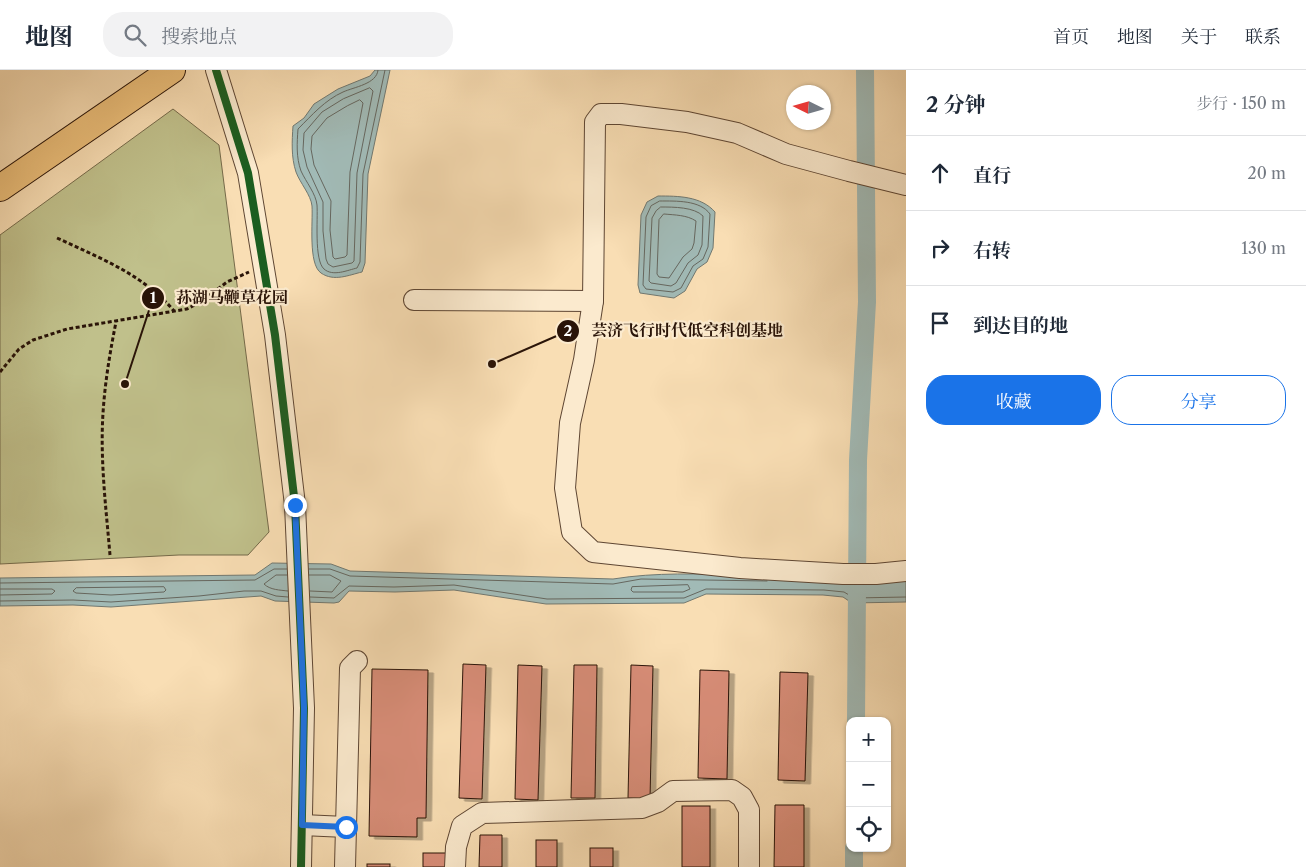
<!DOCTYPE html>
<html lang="zh">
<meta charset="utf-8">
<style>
body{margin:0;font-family:"Libre Caslon Text","Noto Serif SC",serif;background:#f2f2f3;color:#1f2937}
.controls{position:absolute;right:15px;bottom:15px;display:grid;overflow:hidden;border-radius:10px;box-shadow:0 1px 4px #0004}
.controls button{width:45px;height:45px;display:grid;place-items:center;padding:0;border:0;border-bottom:1px solid #e0e1e3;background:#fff;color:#1f2937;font:25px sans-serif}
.compass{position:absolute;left:786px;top:15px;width:45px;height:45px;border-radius:50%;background:#fff;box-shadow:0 1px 4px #0004;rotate:275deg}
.stop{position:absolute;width:15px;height:15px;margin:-11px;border:4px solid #1a73e8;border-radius:50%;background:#fff}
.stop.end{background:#1a73e8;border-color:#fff;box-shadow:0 1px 5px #0008}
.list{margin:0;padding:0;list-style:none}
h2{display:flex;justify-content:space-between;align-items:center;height:65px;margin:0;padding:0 20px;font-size:21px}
h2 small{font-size:16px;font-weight:400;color:#747a83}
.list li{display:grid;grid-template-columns:32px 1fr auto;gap:15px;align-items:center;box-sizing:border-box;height:75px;padding:0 20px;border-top:1px solid #e0e1e3}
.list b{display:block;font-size:19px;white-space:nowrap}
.list em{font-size:16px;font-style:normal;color:#747a83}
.actions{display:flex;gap:10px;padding:15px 20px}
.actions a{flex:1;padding:11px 0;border:1px solid #1a73e8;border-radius:20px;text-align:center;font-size:18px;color:#1a73e8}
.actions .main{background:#1a73e8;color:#fff}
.icon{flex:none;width:28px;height:28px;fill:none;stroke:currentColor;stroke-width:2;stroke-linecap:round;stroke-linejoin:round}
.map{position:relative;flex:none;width:906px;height:797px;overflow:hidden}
header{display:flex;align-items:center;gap:30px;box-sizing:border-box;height:70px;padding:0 25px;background:#fff;border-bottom:1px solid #e0e1e3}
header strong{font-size:24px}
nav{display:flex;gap:28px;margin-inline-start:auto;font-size:18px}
.search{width:350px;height:45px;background:#f2f2f3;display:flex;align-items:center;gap:12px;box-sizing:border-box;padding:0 18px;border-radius:20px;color:#747a83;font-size:19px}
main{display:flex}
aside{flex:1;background:#fff}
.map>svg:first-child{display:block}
.green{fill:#c0c08b;stroke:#756a4a}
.water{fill:#a1bab6;stroke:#717870}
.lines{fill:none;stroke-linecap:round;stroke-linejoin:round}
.shore{stroke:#66675f;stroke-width:1}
.canal{stroke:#a1bab6;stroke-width:18}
.building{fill:#d88d78;stroke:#2a1408;filter:url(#shadow)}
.minor-casing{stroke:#5e4633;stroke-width:22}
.major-casing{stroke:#2a1408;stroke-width:28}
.path{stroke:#2a1408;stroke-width:3;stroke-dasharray:4 2.5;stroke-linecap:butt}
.minor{stroke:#fbeace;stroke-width:20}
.major{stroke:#ecbf7a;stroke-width:26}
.cycleway-casing{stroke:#fbeace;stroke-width:11}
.cycleway{stroke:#1b5e20;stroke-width:8}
.route{stroke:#1a73e8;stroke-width:6}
.leader{fill:none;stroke:#2a1408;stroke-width:2}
.callout-dot{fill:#2a1408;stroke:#fbeace;stroke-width:2}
.mark-label{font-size:15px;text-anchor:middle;font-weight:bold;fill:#fff}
.callout-label{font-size:16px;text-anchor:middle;font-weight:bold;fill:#2a1408;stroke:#fbeace;stroke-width:4.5;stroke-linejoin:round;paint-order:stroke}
</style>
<header>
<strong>地图</strong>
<div class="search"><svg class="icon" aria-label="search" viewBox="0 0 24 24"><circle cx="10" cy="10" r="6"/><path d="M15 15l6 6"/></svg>搜索地点</div>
<nav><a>首页</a><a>地图</a><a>关于</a><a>联系</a></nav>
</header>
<main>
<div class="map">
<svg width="906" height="797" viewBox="0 0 906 797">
<defs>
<filter id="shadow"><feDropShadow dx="5.5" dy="3" stdDeviation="0" flood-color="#0004"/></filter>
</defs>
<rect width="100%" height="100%" fill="#f9deb4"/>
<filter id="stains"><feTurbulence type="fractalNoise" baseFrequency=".004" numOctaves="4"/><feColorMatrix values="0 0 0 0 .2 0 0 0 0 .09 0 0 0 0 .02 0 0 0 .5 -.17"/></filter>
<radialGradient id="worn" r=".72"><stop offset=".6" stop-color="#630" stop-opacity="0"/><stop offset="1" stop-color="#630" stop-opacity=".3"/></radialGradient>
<path class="green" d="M173,39L219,75L269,462L248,485H179L0,494V165Z"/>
<g class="water">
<path d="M375,0H390L368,104L365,193L362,202C349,205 334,212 321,203C308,194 313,152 312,136C311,125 300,113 296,102C291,87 292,71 293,56L304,48L314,34L338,19L370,6Z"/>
<path d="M658,126C678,126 701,126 715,142L713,178L707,192L697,199L685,221L674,228L640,223L638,215L641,145L647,132Z"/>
<path d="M272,493L331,494L350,501L613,509C656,502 699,504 742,505C797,507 851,508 906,511V532L852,533L843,527L823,525L706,524L684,533L546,534L454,520L395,522L349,521L339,532L334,533L275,531L261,526L111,537L73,535L0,536V508L255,505Z"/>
</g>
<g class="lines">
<g class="shore">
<path d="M378,0C377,14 354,17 343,22C325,30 312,45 298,59C297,73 296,87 301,101C306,112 316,124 317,135C318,149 314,190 324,199C333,207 348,200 357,198L360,192L363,104L385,0"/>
<path d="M370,18L373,21L357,103L354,191L352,193L333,197L328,194L326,189L323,161V132L307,97L303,80L304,63L322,42L343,29Z"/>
<path d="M360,30L363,33L350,102L347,185L345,187L335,189L333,187L330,160L331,131L314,95L311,79L312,66L327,48L347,36Z"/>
<path d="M660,131C676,131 700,130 710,144L708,177L703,189L693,196L681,218L673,222L646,219L643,215L646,147L651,136Z"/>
<path d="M661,137C674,137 694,137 703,146L702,175L698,185L688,193L676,213L671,216L651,213L649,211L652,148L656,141Z"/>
<path d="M664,144C675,145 687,145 696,151L694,173L692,179L683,187L669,208L659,207L657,204L659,150Z"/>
<path d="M309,499H330L350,506L613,514L641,509L767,511"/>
<path d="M287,505H276L264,514C270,520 280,520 288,521"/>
<path d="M309,505H330L341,511L332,522L310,521"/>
<path d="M0,513L255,510L274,499H287"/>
<path d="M688,515L690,519L683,522H633L631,520L632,517Z"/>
<path d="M164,517L166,520L164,522L111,525L76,523L73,521L76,518Z"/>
<path d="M0,519H52L55,521L52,524L0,525"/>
<path d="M310,527L334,528L349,516L394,517L454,515L547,529L684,528L706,519L824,520L844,522L854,528L906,527"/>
<path d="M0,531L73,530L111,532L199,526L244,521H261L276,526L288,527"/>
</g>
<g class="canal">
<path d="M856,651L858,390L867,232L865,0"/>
<path d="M854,797V778"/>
</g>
</g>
<g class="building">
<path d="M463,594L486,595L482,729L459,728Z"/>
<path d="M518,595L542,596L538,730L515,729Z"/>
<path d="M574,595H597L595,728H571Z"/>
<path d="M631,595L653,596L650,729L628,728Z"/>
<path d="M372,599L428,600L426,748H417V767L369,766Z"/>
<path d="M700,600L729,601L727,709L698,708Z"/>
<path d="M780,602L808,603L805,711L778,710Z"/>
<path d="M775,735H804V797H774Z"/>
<rect x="682" y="736" width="28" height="61"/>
<path d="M480,765H502V797H479Z"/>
<rect x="536" y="770" width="21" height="27"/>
<rect x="590" y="778" width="23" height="19"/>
<rect x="423" y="783" width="23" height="14"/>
<rect x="367" y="794" width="23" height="3"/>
</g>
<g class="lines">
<g class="minor-casing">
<g id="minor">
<path d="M216,0L248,103L275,265L295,435L304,638L301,797"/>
<path d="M906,115L849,101L786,84L737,63L687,52L621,44H601L595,52L593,231L584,290L570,353L565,418L572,462L593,482L740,498L843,504H876L906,501"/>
<path d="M414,230L593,231"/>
<path d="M302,755L346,757"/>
<path d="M345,797L350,598L357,591"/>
<path d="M455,797L456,777L462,756L482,743L642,738L658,732L673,721L732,720L742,727L749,740V797"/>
</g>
</g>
<g class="major-casing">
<path id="major" d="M0,118L172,0"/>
</g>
<g class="path">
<path d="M57,168C100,188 144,205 174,241"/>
<path d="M0,302L19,279L33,270L67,259L187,239L202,231L227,212L249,202"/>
<path d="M110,485C106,438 100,390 103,343C105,312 110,282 116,252"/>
</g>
<use href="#minor" class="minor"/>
<use href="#major" class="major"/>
<g class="cycleway-casing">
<path id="cycleway" d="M216,0L248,103L275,265L295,435L304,638L301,797"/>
</g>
<use href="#cycleway" class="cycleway"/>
</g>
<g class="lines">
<path class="route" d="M295,435L304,638L302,755L346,757"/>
</g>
<path class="leader" d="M125 314L153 228M492 294L568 261"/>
<g class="callout-dot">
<circle cx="125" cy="314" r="5"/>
<circle cx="492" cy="294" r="5"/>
<circle cx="153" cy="228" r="12"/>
<circle cx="568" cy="261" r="12"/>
</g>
<g class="mark-label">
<text x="153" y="233">1</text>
<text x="568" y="266">2</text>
</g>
<g class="callout-label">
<text x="232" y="233">荪湖马鞭草花园</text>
<text x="687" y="266">芸济飞行时代低空科创基地</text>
</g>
<rect width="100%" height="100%" filter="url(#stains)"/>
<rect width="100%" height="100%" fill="url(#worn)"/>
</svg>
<div class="controls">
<button>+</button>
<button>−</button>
<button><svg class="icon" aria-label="locate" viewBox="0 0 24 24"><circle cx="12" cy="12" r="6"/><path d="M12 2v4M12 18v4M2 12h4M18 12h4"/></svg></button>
</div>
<svg class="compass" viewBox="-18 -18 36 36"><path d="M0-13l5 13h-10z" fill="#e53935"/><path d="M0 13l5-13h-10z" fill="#747a83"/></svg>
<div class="stop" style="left:346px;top:757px"></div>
<div class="stop end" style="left:295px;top:435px"></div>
</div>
<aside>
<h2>2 分钟<small>步行 · 150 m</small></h2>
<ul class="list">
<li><svg class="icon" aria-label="ahead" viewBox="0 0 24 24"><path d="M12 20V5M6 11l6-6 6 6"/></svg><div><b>直行</b></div><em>20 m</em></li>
<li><svg class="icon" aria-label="right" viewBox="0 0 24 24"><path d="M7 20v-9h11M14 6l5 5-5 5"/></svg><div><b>右转</b></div><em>130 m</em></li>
<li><svg class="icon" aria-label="arrive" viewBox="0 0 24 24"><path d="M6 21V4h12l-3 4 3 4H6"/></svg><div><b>到达目的地</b></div></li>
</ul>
<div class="actions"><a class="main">收藏</a><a>分享</a></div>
</aside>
</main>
